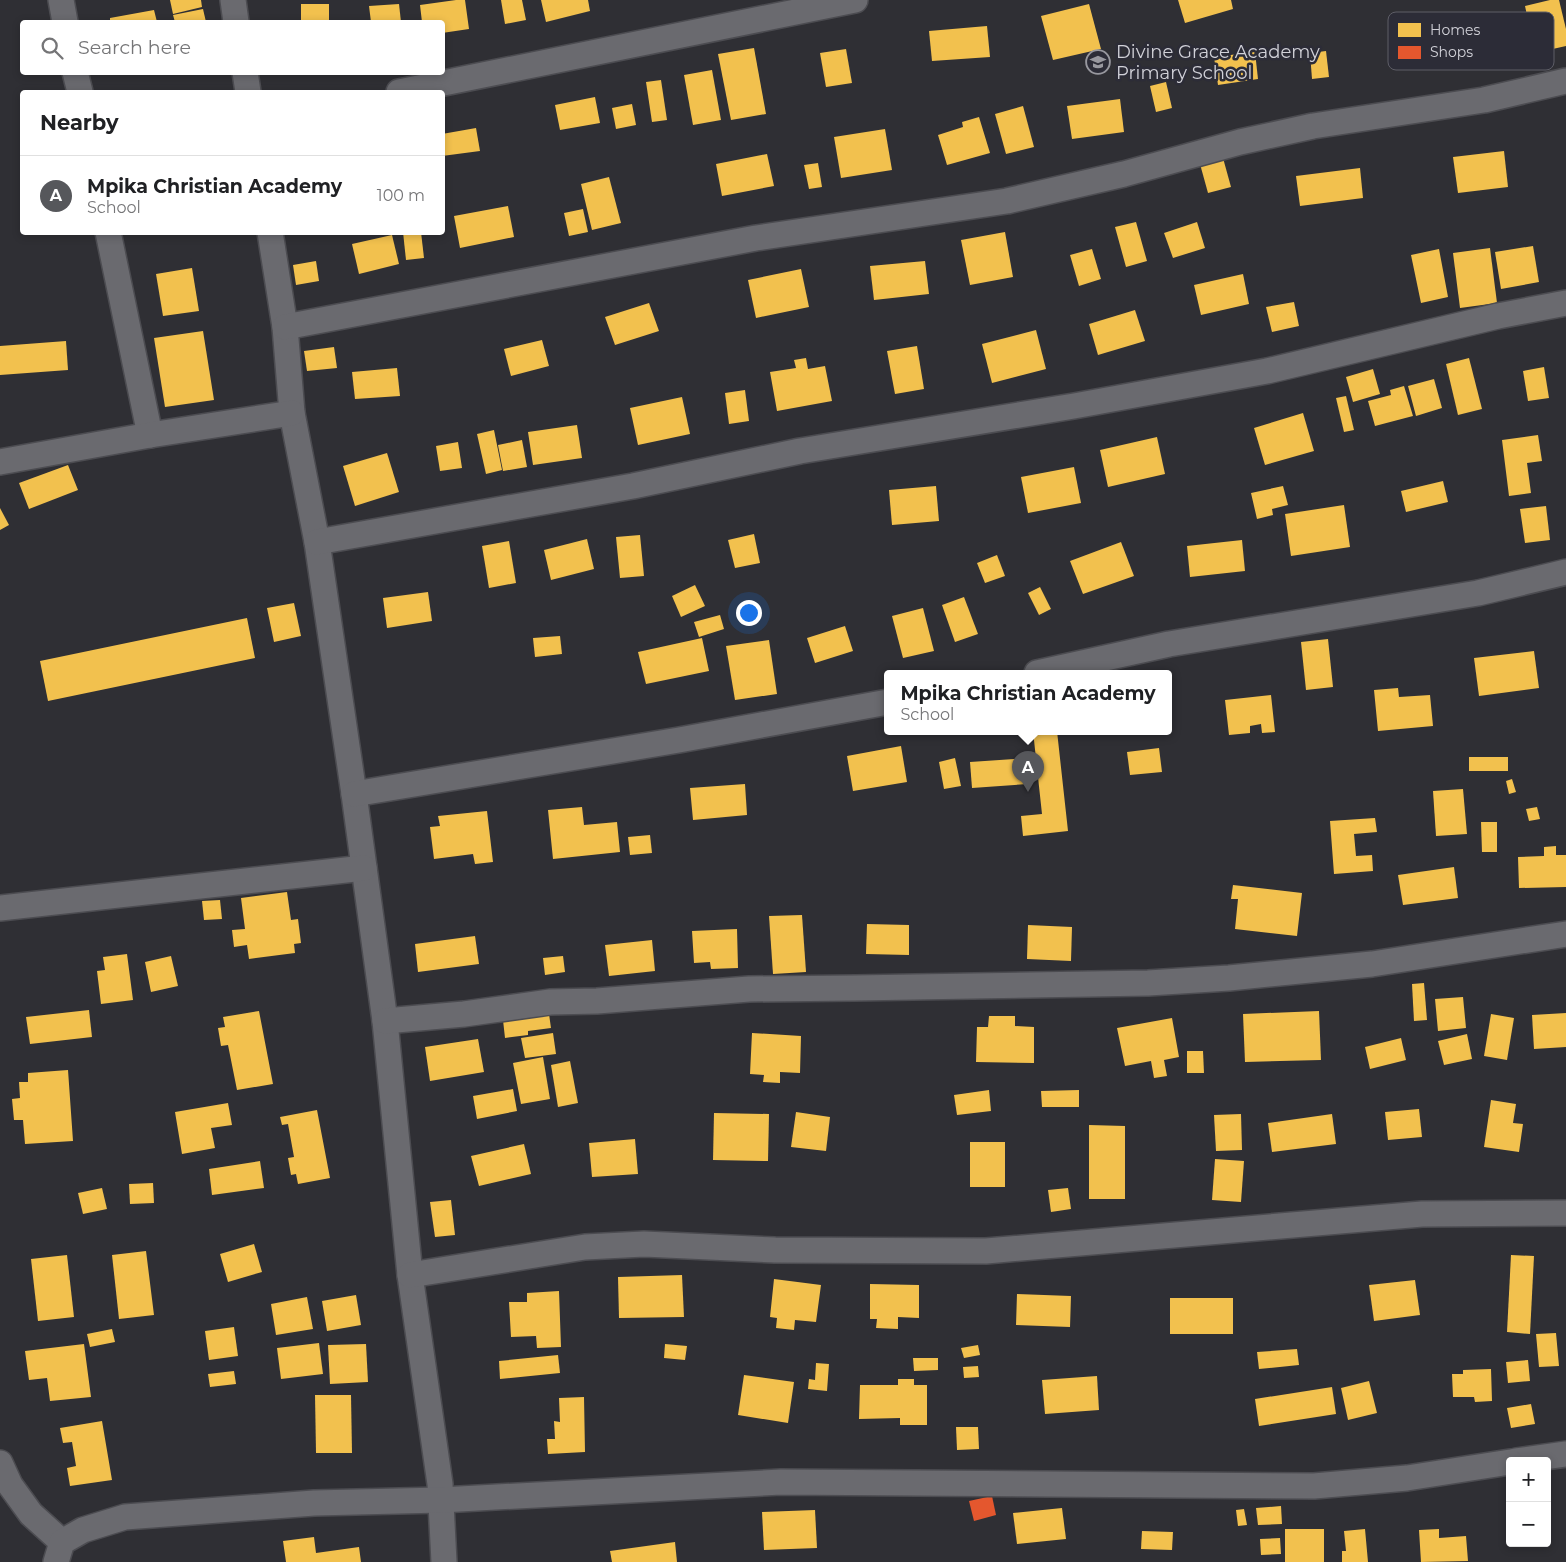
<!DOCTYPE html>
<meta charset="utf-8">
<style>
body{margin:0;font-family:Montserrat,sans-serif;background:#f6f6f6;color:#202124}
.controls{position:absolute;right:15px;bottom:15px;display:grid;overflow:hidden;border-radius:5px;box-shadow:0 2px 8px #0003}
.controls button{width:45px;height:45px;display:grid;place-items:center;padding:0;border:0;border-bottom:1px solid #e0e0e0;background:#fff;color:#202124;font:25px sans-serif}
.you{position:absolute;left:748px;top:612px;width:18px;height:18px;margin:-12px;border:4px solid #fff;border-radius:50%;background:#1a73e8;box-shadow:0 0 0 8px #1a73e833}
.badge{display:grid;place-items:center;width:32px;height:32px;border-radius:50%;background:#56575b;color:#fff;font-size:16px;font-weight:700}
.pin{position:absolute;translate:-50% -41px;filter:drop-shadow(0 1px 2px #0008)}
.pin::after{content:'';position:absolute;top:26px;width:18px;height:15px;background:inherit;clip-path:polygon(0 0,100% 0,50% 100%)}
.popup{position:absolute;left:884px;top:670px;width:288px;height:65px;box-sizing:border-box;display:grid;place-content:center;border-radius:5px;background:#fff;filter:drop-shadow(0 1px 4px #0005);font-size:16px;white-space:nowrap;color:#757577}
.popup b{font-size:19px;color:#202124}
.popup::after{content:'';position:absolute;left:50%;top:100%;margin-left:-10px;border:10px solid transparent;border-top-color:#fff}
.list{margin:0;padding:0;list-style:none}
h2{display:flex;justify-content:space-between;align-items:center;height:65px;margin:0;padding:0 20px;font-size:21px}
h2 small{font-size:16px;font-weight:400;color:#757577}
.list li{display:grid;grid-template-columns:32px 1fr auto;gap:15px;align-items:center;box-sizing:border-box;height:80px;padding:0 20px;border-top:1px solid #e0e0e0}
.list b{display:block;font-size:19px;white-space:nowrap}
.list p{margin:0;font-size:16px;white-space:nowrap;color:#757577}
.list em{font-size:16px;font-style:normal;color:#757577}
.icon{flex:none;width:28px;height:28px;fill:none;stroke:currentColor;stroke-width:2;stroke-linecap:round;stroke-linejoin:round}
.map{position:relative;flex:none;width:1566px;height:1562px;overflow:hidden}
.search{position:absolute;background:#fff;box-shadow:0 2px 8px #0003;left:20px;top:20px;width:425px;height:55px;display:flex;align-items:center;gap:12px;box-sizing:border-box;padding:0 18px;border-radius:5px;color:#757577;font-size:19px}
.panel{position:absolute;background:#fff;box-shadow:0 2px 8px #0003;left:20px;top:90px;width:425px;height:145px;border-radius:5px}
.map>svg:first-child{display:block}
.homes{fill:#f2c14e}
.shops{fill:#e4572e}
.lines{fill:none;stroke-linecap:round;stroke-linejoin:round}
.minor-casing{stroke:#4c4c51;stroke-width:28}
.minor{stroke:#6a6a6f;stroke-width:25}
.labels{text-anchor:middle;dominant-baseline:central;stroke-width:5;stroke-linejoin:round;paint-order:stroke}
.poi-label{font-size:18px;fill:#d1d1d8;stroke:#2c2c37;text-anchor:start}
.key{fill:#2c2c37;stroke:#5e5e67;stroke-width:1}
.key-label{font-size:14px;fill:#d1d1d8}
</style>
<div class="map">
<svg width="1566" height="1562" viewBox="0 0 1566 1562">
<rect width="100%" height="100%" fill="#2f2f34"/>
<g class="homes">
<path d="M170,0H201L202,7L173,14Z"/>
<path d="M456,0H465L469,29L442,33V22H422L420,5Z"/>
<path d="M501,0H522L526,20L505,24Z"/>
<path d="M541,0H588L590,11L546,22Z"/>
<path d="M1178,0H1231L1233,9L1185,23Z"/>
<path d="M1550,0H1559L1566,29V46L1535,53L1525,6Z"/>
<rect x="301" y="4" width="28" height="18"/>
<path d="M399,4L401,22H371L369,6Z"/>
<path d="M1089,4L1101,49L1053,60L1041,16Z"/>
<path d="M203,9L206,22H175L173,15Z"/>
<path d="M154,10L157,22H110V18Z"/>
<path d="M987,26L990,57L932,61L929,31Z"/>
<path d="M1483,30L1486,59L1459,61L1457,32Z"/>
<path d="M754,48L766,114L731,120L718,54Z"/>
<path d="M846,49L852,83L826,87L820,53Z"/>
<path d="M1326,51L1329,77L1312,79L1310,53Z"/>
<path d="M1255,52L1258,79L1218,85L1214,57Z"/>
<path d="M712,70L721,120L693,125L684,75Z"/>
<path d="M661,80L667,120L652,122L646,82Z"/>
<path d="M1166,82L1172,108L1156,112L1150,86Z"/>
<path d="M595,97L600,123L560,130L555,105Z"/>
<path d="M1120,99L1124,132L1072,139L1067,106Z"/>
<path d="M632,104L636,125L616,129L612,108Z"/>
<path d="M1023,106L1034,147L1006,154L995,114Z"/>
<path d="M979,117L990,153L947,165L938,135L963,127L962,122Z"/>
<path d="M476,128L480,151L442,156V134Z"/>
<path d="M885,129L892,170L841,178L834,137Z"/>
<path d="M1504,151L1508,187L1458,193L1453,157Z"/>
<path d="M767,154L774,186L722,196L716,164Z"/>
<path d="M1223,158L1231,187L1208,193L1200,164Z"/>
<path d="M818,163L822,187L809,189L804,165Z"/>
<path d="M1360,168L1363,198L1300,206L1296,176Z"/>
<path d="M609,177L621,223L592,230L581,184Z"/>
<path d="M508,206L514,237L460,248L454,216Z"/>
<path d="M583,209L588,232L569,236L564,213Z"/>
<path d="M1136,222L1147,261L1126,267L1115,227Z"/>
<path d="M1197,222L1205,248L1173,258L1164,233Z"/>
<path d="M403,232H421L424,258L406,260Z"/>
<path d="M1005,232L1013,277L970,285L961,240Z"/>
<path d="M392,235L399,264L359,274L352,244Z"/>
<path d="M1533,246L1539,282L1501,289L1495,252Z"/>
<path d="M1490,248L1497,303L1460,308L1453,253Z"/>
<path d="M1092,249L1101,279L1079,286L1070,255Z"/>
<path d="M1439,249L1448,297L1421,303L1411,255Z"/>
<path d="M316,261L319,281L296,285L293,265Z"/>
<path d="M925,261L929,294L874,300L870,266Z"/>
<path d="M192,268L199,311L163,316L156,274Z"/>
<path d="M801,269L809,307L756,318L748,280Z"/>
<path d="M1243,274L1249,304L1201,315L1194,285Z"/>
<path d="M1294,302L1299,326L1272,332L1266,307Z"/>
<path d="M649,303L659,331L615,345L605,317Z"/>
<path d="M1135,310L1145,341L1098,355L1089,324Z"/>
<path d="M1036,330L1046,369L992,383L982,344Z"/>
<path d="M203,331L214,400L165,407L154,338Z"/>
<path d="M542,340L549,366L511,376L504,349Z"/>
<path d="M66,341L68,370L0,375V346Z"/>
<path d="M917,346L924,389L895,394L887,351Z"/>
<path d="M334,347L337,368L307,371L304,351Z"/>
<path d="M806,358L808,369L825,366L832,401L777,411L770,372L796,368L794,360Z"/>
<path d="M1469,358L1482,409L1458,415L1446,364Z"/>
<path d="M1544,367L1549,398L1528,401L1523,371Z"/>
<path d="M397,368L400,396L355,399L352,372Z"/>
<path d="M1373,369L1380,394L1353,402L1346,377Z"/>
<path d="M1434,379L1442,408L1416,416L1408,386Z"/>
<path d="M1404,386L1413,416L1375,426L1368,401L1391,395L1390,390Z"/>
<path d="M745,390L749,421L729,424L725,393Z"/>
<path d="M1346,396L1354,430L1344,432L1336,398Z"/>
<path d="M682,397L690,434L638,445L630,408Z"/>
<path d="M1303,413L1314,451L1265,465L1254,428Z"/>
<path d="M577,425L582,458L533,465L528,432Z"/>
<path d="M494,430L502,470L486,474L477,434Z"/>
<path d="M1538,435L1542,461L1527,463L1531,493L1509,496L1502,440Z"/>
<path d="M1157,437L1165,474L1108,487L1100,450Z"/>
<path d="M522,440L527,467L503,471L498,445Z"/>
<path d="M458,442L462,468L440,471L436,446Z"/>
<path d="M387,453L399,492L355,506L343,466Z"/>
<path d="M68,465L78,490L29,509L19,483Z"/>
<path d="M1074,467L1081,503L1028,513L1021,477Z"/>
<path d="M1443,481L1448,502L1406,512L1401,491Z"/>
<path d="M936,486L939,521L892,525L889,490Z"/>
<path d="M1283,486L1288,505L1272,509L1273,515L1257,519L1251,493Z"/>
<path d="M1344,505L1350,547L1291,556L1285,514Z"/>
<path d="M1546,506L1550,540L1525,543L1520,509Z"/>
<path d="M0,508L9,525L0,530Z"/>
<path d="M754,534L760,563L735,568L728,540Z"/>
<path d="M640,535L644,576L620,578L616,537Z"/>
<path d="M587,539L594,569L551,580L544,550Z"/>
<path d="M1242,540L1245,571L1190,577L1187,546Z"/>
<path d="M509,541L516,583L489,588L482,546Z"/>
<path d="M1121,542L1134,576L1083,594L1070,561Z"/>
<path d="M997,555L1005,576L985,583L977,563Z"/>
<path d="M695,585L705,606L681,617L672,596Z"/>
<path d="M1040,587L1051,609L1039,615L1028,593Z"/>
<path d="M428,592L432,621L387,628L383,598Z"/>
<path d="M964,597L978,634L955,642L942,605Z"/>
<path d="M294,603L301,636L274,642L267,608Z"/>
<path d="M923,608L934,651L903,658L892,616Z"/>
<path d="M720,615L724,629L699,637L694,622Z"/>
<path d="M247,618L255,658L48,701L40,661Z"/>
<path d="M845,626L853,651L815,663L807,638Z"/>
<path d="M560,636L562,654L535,657L533,638Z"/>
<path d="M702,638L709,671L646,684L638,652Z"/>
<path d="M1328,639L1333,687L1306,690L1301,642Z"/>
<path d="M769,640L777,694L735,700L726,646Z"/>
<path d="M1534,651L1539,688L1479,696L1474,658Z"/>
<path d="M1398,688L1399,697L1430,695L1433,726L1378,731L1374,690Z"/>
<path d="M1271,695L1275,732L1262,733L1261,724L1250,726V733L1229,735L1225,700Z"/>
<path d="M1033,731H1057L1068,831L1023,836L1021,816L1042,814Z"/>
<path d="M901,746L907,782L853,791L847,756Z"/>
<path d="M1159,748L1162,772L1130,775L1127,752Z"/>
<rect x="1469" y="757" width="39" height="14"/>
<path d="M955,758L961,786L944,789L939,762Z"/>
<path d="M1027,758L1028,784L972,788L970,762Z"/>
<path d="M1512,779L1516,792L1509,794L1506,781Z"/>
<path d="M745,784L747,815L693,820L690,788Z"/>
<path d="M1463,789L1467,834L1436,836L1433,791Z"/>
<path d="M582,807L584,825L617,822L620,852L553,859L548,810Z"/>
<path d="M1537,807L1540,819L1529,821L1526,809Z"/>
<path d="M487,811L493,862L475,864L473,854L434,859L430,827L440,826L438,816Z"/>
<path d="M1375,818L1377,832L1354,834L1356,856L1372,855L1373,871L1334,874L1330,821Z"/>
<path d="M1481,822H1497V852H1482Z"/>
<path d="M650,835L652,853L630,855L628,837Z"/>
<path d="M1556,846V855H1566V887L1519,888L1518,857L1544,856V847Z"/>
<path d="M1454,867L1458,898L1403,905L1398,875Z"/>
<path d="M1233,885L1302,893L1297,936L1235,929L1238,899H1231Z"/>
<path d="M287,892L291,920L298,919L301,943L294,944L295,953L249,959L247,945L234,947L232,930L245,929L241,898Z"/>
<path d="M220,900L222,919L204,920L202,901Z"/>
<path d="M802,915L806,972L773,974L769,916Z"/>
<path d="M867,924L909,925V955L866,954Z"/>
<path d="M1028,925L1072,927L1071,961L1027,959Z"/>
<path d="M737,929L738,968L711,969L710,962L694,963L692,931Z"/>
<path d="M475,936L479,964L418,972L415,944Z"/>
<path d="M652,940L655,971L609,976L605,945Z"/>
<path d="M127,954L133,1000L101,1004L97,971L105,970L103,957Z"/>
<path d="M171,956L178,986L151,992L145,962Z"/>
<path d="M563,956L565,972L545,975L543,958Z"/>
<path d="M1424,983L1427,1020L1414,1021L1412,984Z"/>
<path d="M1463,997L1466,1028L1438,1031L1435,999Z"/>
<path d="M89,1010L92,1037L30,1044L26,1017Z"/>
<path d="M259,1011L273,1084L237,1090L228,1045L221,1046L218,1028L225,1027L223,1017Z"/>
<path d="M1319,1011L1321,1060L1245,1062L1243,1014Z"/>
<path d="M1566,1013V1047L1534,1049L1532,1015Z"/>
<path d="M549,1014L551,1028L528,1031V1035L505,1038L503,1020Z"/>
<path d="M1491,1014L1514,1018L1507,1060L1484,1056Z"/>
<path d="M989,1016H1015V1026L1034,1027V1063L976,1062L977,1027H988Z"/>
<path d="M1172,1018L1179,1057L1164,1060L1167,1076L1154,1078L1151,1061L1125,1066L1117,1028Z"/>
<path d="M553,1033L556,1054L525,1058L521,1038Z"/>
<path d="M752,1033L801,1036L800,1073L780,1072V1083L763,1082L764,1075L750,1074Z"/>
<path d="M1467,1034L1472,1059L1444,1065L1438,1041Z"/>
<path d="M1401,1038L1406,1060L1370,1069L1365,1047Z"/>
<path d="M478,1039L484,1072L430,1081L425,1047Z"/>
<path d="M1187,1051H1203L1204,1073H1187Z"/>
<path d="M543,1057L550,1099L521,1104L513,1063Z"/>
<path d="M570,1061L578,1103L558,1107L551,1065Z"/>
<path d="M68,1070L73,1141L25,1144L23,1120H14L12,1099L20,1098L19,1082H28V1073Z"/>
<path d="M513,1089L517,1111L477,1119L473,1096Z"/>
<path d="M989,1090L991,1111L957,1115L954,1095Z"/>
<path d="M1079,1090V1107H1042L1041,1091Z"/>
<path d="M1491,1100L1516,1104L1513,1123L1523,1124L1519,1152L1484,1147Z"/>
<path d="M228,1103L232,1125L211,1128L215,1148L182,1154L175,1112Z"/>
<path d="M1419,1109L1422,1137L1388,1140L1385,1112Z"/>
<path d="M317,1110L330,1178L298,1184L296,1174L291,1175L288,1158L294,1157L288,1124L282,1125L280,1117Z"/>
<path d="M796,1112L830,1117L826,1151L791,1147Z"/>
<path d="M714,1113L769,1114L768,1161L713,1160Z"/>
<path d="M1241,1114L1242,1150L1216,1151L1214,1115Z"/>
<path d="M1332,1114L1336,1144L1272,1152L1268,1123Z"/>
<path d="M1089,1125L1125,1126V1199H1089Z"/>
<path d="M635,1139L638,1174L592,1177L589,1143Z"/>
<rect x="970" y="1142" width="35" height="45"/>
<path d="M524,1144L531,1174L479,1186L471,1156Z"/>
<path d="M1215,1159L1244,1161L1241,1202L1212,1200Z"/>
<path d="M260,1161L264,1188L212,1195L209,1169Z"/>
<path d="M153,1183L154,1203L130,1204L129,1184Z"/>
<path d="M102,1188L107,1209L83,1214L78,1193Z"/>
<path d="M1068,1188L1071,1209L1051,1212L1048,1190Z"/>
<path d="M451,1200L455,1235L435,1237L430,1202Z"/>
<path d="M254,1244L262,1272L228,1282L220,1254Z"/>
<path d="M146,1251L154,1315L119,1319L112,1255Z"/>
<path d="M67,1255L74,1317L38,1321L31,1259Z"/>
<path d="M1511,1255L1534,1256L1530,1334L1507,1332Z"/>
<path d="M682,1275L684,1317L619,1318L618,1277Z"/>
<path d="M774,1279L821,1285L816,1322L795,1320L794,1330L776,1328L777,1318L770,1317Z"/>
<path d="M1415,1280L1420,1315L1374,1321L1369,1285Z"/>
<path d="M870,1284L919,1285V1318L898,1317V1329L876,1328L877,1319H870Z"/>
<path d="M559,1291L561,1347L537,1348L536,1336L511,1337L509,1302H527V1293Z"/>
<path d="M1017,1294L1071,1296L1070,1327L1016,1325Z"/>
<path d="M356,1295L361,1325L327,1331L322,1301Z"/>
<path d="M307,1297L313,1329L276,1335L271,1304Z"/>
<rect x="1170" y="1298" width="63" height="36"/>
<path d="M234,1327L238,1356L209,1360L205,1331Z"/>
<path d="M112,1329L115,1342L90,1347L87,1334Z"/>
<path d="M1556,1333L1559,1366L1539,1367L1536,1334Z"/>
<path d="M319,1343L323,1374L281,1379L277,1348Z"/>
<path d="M84,1344L91,1397L50,1401L47,1378L29,1380L25,1351Z"/>
<path d="M366,1344L368,1382L330,1384L328,1345Z"/>
<path d="M665,1344L687,1346L685,1360L664,1358Z"/>
<path d="M978,1345L980,1355L964,1358L961,1348Z"/>
<path d="M1297,1349L1299,1365L1259,1369L1257,1352Z"/>
<path d="M558,1355L560,1373L500,1379L499,1361Z"/>
<path d="M913,1358H938V1370L914,1371Z"/>
<path d="M1528,1360L1530,1381L1508,1383L1506,1362Z"/>
<path d="M816,1363L829,1364L827,1391L808,1389L809,1379L815,1380Z"/>
<path d="M978,1366L979,1377L964,1378L963,1367Z"/>
<path d="M1491,1369L1492,1401L1475,1402L1474,1397H1453L1452,1374H1463V1370Z"/>
<path d="M234,1371L236,1384L210,1387L208,1374Z"/>
<path d="M744,1375L794,1382L788,1423L738,1415Z"/>
<path d="M1097,1376L1099,1410L1045,1414L1042,1380Z"/>
<path d="M898,1379H914V1385H927V1425H900V1418L859,1419L860,1385H898Z"/>
<path d="M1369,1381L1377,1413L1348,1420L1341,1388Z"/>
<path d="M1332,1387L1336,1414L1259,1426L1255,1399Z"/>
<path d="M315,1395H351L352,1453H316Z"/>
<path d="M584,1397L585,1452L548,1454L547,1439H555L554,1421L560,1422L559,1398Z"/>
<path d="M1531,1404L1535,1424L1511,1428L1507,1408Z"/>
<path d="M102,1421L112,1480L70,1486L67,1468L76,1466L72,1442L63,1443L60,1428Z"/>
<path d="M956,1427H978L979,1449L957,1450Z"/>
<path d="M1281,1506L1282,1524L1258,1525L1256,1508Z"/>
<path d="M1062,1508L1066,1539L1017,1544L1013,1513Z"/>
<path d="M1244,1509L1247,1525L1238,1526L1236,1510Z"/>
<path d="M815,1510L817,1548L764,1550L762,1512Z"/>
<rect x="1285" y="1529" width="39" height="33"/>
<path d="M1365,1529L1368,1562H1342V1551H1346L1344,1531Z"/>
<path d="M1439,1529V1538L1466,1536L1468,1561L1421,1562L1419,1530Z"/>
<path d="M1142,1531L1173,1532L1172,1550L1141,1549Z"/>
<path d="M314,1537L316,1553L359,1547L361,1562H286L283,1541Z"/>
<path d="M1280,1538L1281,1554L1261,1555L1260,1539Z"/>
<path d="M675,1542L677,1562H612L610,1551Z"/>
</g>
<path class="shops" d="M992,1496L996,1515L974,1521L969,1501Z"/>
<g class="lines">
<g class="minor-casing">
<g id="minor">
<path d="M61,0L65,22"/>
<path d="M233,0L236,22"/>
<path d="M75,72L80,92"/>
<path d="M245,72L248,92"/>
<path d="M399,92L855,0"/>
<path d="M108,232L150,435"/>
<path d="M270,232L285,327L292,413L317,542L354,794L385,1021L410,1275L440,1484L444,1562"/>
<path d="M285,327L756,238L1007,201L1124,174L1240,142L1313,126L1484,100L1566,81"/>
<path d="M0,462L150,435L292,413"/>
<path d="M317,542L633,486L800,451L1074,406L1267,371L1498,316L1566,303"/>
<path d="M1037,673L1169,644L1478,593L1566,572"/>
<path d="M354,794L679,740L888,702"/>
<path d="M0,908L364,868"/>
<path d="M385,1021L464,1014L550,1002L597,1001L749,989L855,988L1148,983L1229,978L1372,964L1566,934"/>
<path d="M410,1275L585,1247L644,1244L775,1250L986,1251L1422,1214L1566,1213"/>
<path d="M1516,1461L1566,1454"/>
<path d="M0,1463L10,1485L31,1514L62,1542"/>
<path d="M56,1562L62,1542L83,1530L125,1517L314,1503L441,1500L781,1482L1314,1486L1407,1478L1510,1462"/>
</g>
</g>
<use href="#minor" class="minor"/>
</g>
<defs>
<g id="school-ring" transform="scale(1.25)"><circle r="9.5" fill="#2c2c37" stroke="#98989f" stroke-width="1.5"/><path d="M0-5L7-2L0 1L-7-2ZM-4 1L0 2.5L4 1V4Q0 6-4 4Z" fill="#98989f"/></g>
</defs>
<g fill-rule="evenodd">
<use href="#school-ring" x="1098" y="62"/>
</g>
<g class="labels">
<g class="poi-label">
<text x="1116" y="52">Divine Grace Academy<tspan x="1116" dy="21">Primary School</tspan></text>
</g>
</g>
<rect x="1388" y="12" width="166" height="58" rx="8" class="key"/>
<rect x="1398" y="23" width="23" height="14" fill="#f2c14e"/>
<rect x="1398" y="46" width="23" height="13" fill="#e4572e"/>
<g class="key-label">
<text x="1430" y="35">Homes</text>
<text x="1430" y="57">Shops</text>
</g>
</svg>
<div class="controls">
<button>+</button>
<button>−</button>
</div>
<div class="you"></div>
<div class="pin badge" style="left:1028px;top:792px">A</div>
<div class="popup"><b>Mpika Christian Academy</b>School</div>
<div class="search"><svg class="icon" aria-label="search" viewBox="0 0 24 24"><circle cx="10" cy="10" r="6"/><path d="M15 15l6 6"/></svg>Search here</div>
<section class="panel">
<h2>Nearby<small></small></h2>
<ul class="list">
<li><span class="badge">A</span><div><b>Mpika Christian Academy</b><p>School</p></div><em>100 m</em></li>
</ul>
</section>
</div>
